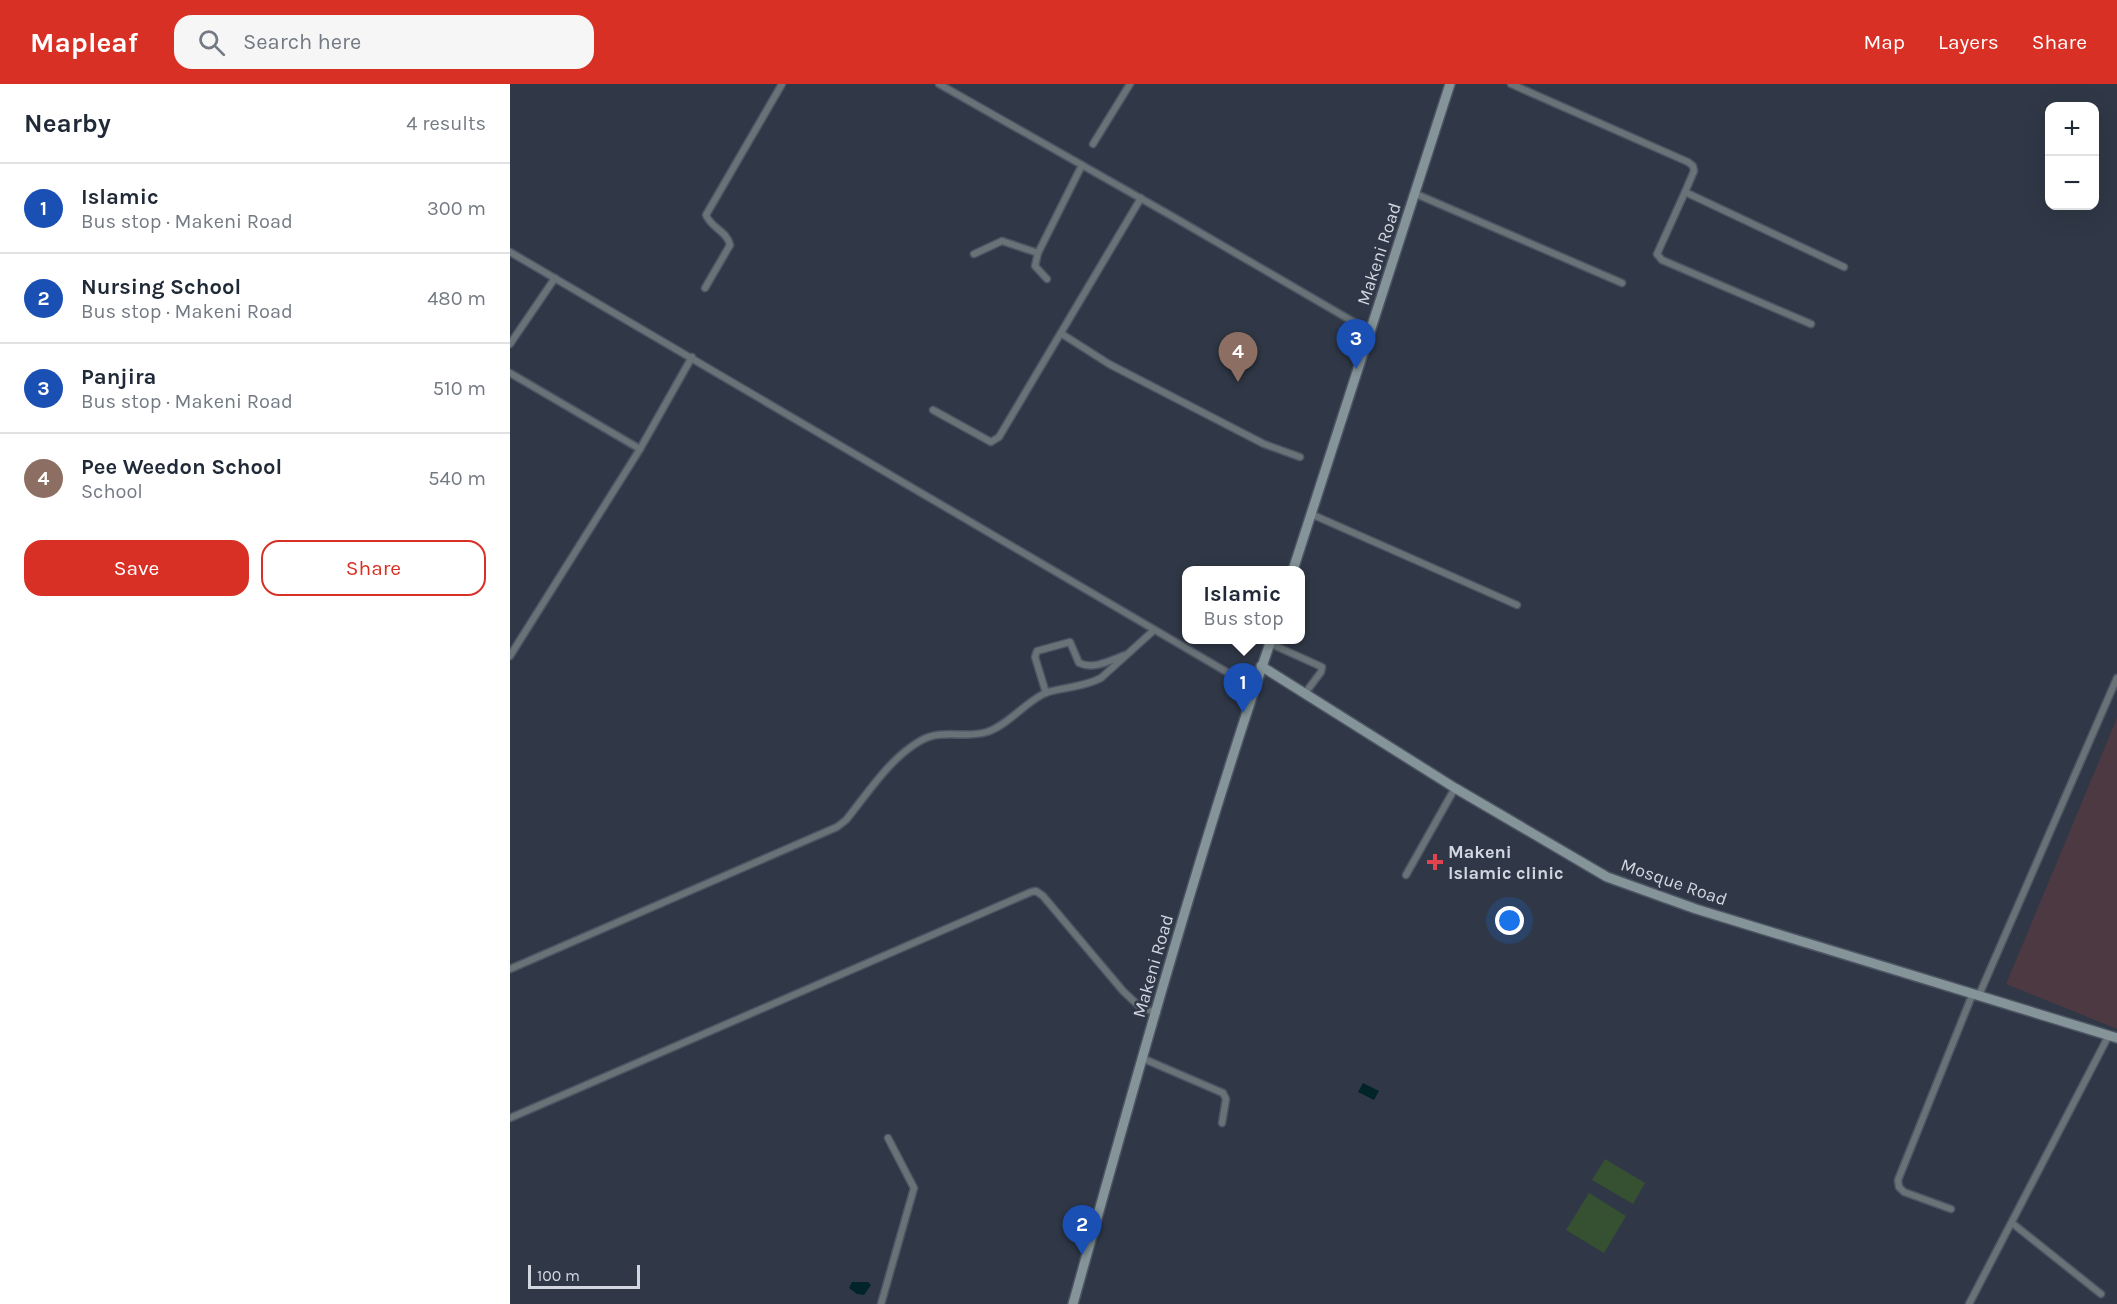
<!DOCTYPE html>
<meta charset="utf-8">
<style>
body{margin:0;font-family:Karla,sans-serif;background:#f6f6f7;color:#1f2937}
.controls{position:absolute;right:18px;top:18px;display:grid;overflow:hidden;border-radius:12px;box-shadow:0 6px 24px #0002}
.controls button{width:54px;height:54px;display:grid;place-items:center;padding:0;border:0;border-bottom:2px solid #e0e1e3;background:#fff;color:#1f2937;font:30px sans-serif}
.scale{position:absolute;left:18px;bottom:15px;width:112px;box-sizing:border-box;padding-left:6px;border:3px solid #d1d6e0;border-top:0;font-size:16px;line-height:21px;white-space:nowrap;color:#d1d6e0;-webkit-text-stroke:4px #303847;paint-order:stroke}
.you{position:absolute;left:1000px;top:837px;width:21px;height:21px;margin:-15px;border:4px solid #fff;border-radius:50%;background:#1a73e8;box-shadow:0 0 0 9px #1a73e833}
.badge{display:grid;place-items:center;width:39px;height:39px;border-radius:50%;background:#d93025;color:#fff;font-size:20px;font-weight:700}
.pin{position:absolute;translate:-50% -50px;filter:drop-shadow(0 2px 3px #0008)}
.pin::after{content:'';position:absolute;top:32px;width:21px;height:18px;background:inherit;clip-path:polygon(0 0,100% 0,50% 100%)}
.popup{position:absolute;left:672px;top:482px;width:123px;height:78px;box-sizing:border-box;display:grid;place-content:center;border-radius:12px;background:#fff;filter:drop-shadow(0 2px 4px #0005);font-size:20px;white-space:nowrap;color:#747a83}
.popup b{font-size:22px;color:#1f2937}
.popup::after{content:'';position:absolute;left:50%;top:100%;margin-left:-12px;border:12px solid transparent;border-top-color:#fff}
.list{margin:0;padding:0;list-style:none}
h2{display:flex;justify-content:space-between;align-items:center;height:78px;margin:0;padding:0 24px;font-size:26px}
h2 small{font-size:20px;font-weight:400;color:#747a83}
.list li{display:grid;grid-template-columns:39px 1fr auto;gap:18px;align-items:center;box-sizing:border-box;height:90px;padding:0 24px;border-top:2px solid #e0e1e3}
.list b{display:block;font-size:22px;white-space:nowrap}
.list p{margin:0;font-size:20px;white-space:nowrap;color:#747a83}
.list em{font-size:20px;font-style:normal;color:#747a83}
.actions{display:flex;gap:12px;padding:18px 24px}
.actions a{flex:1;padding:14px 0;border:2px solid #d93025;border-radius:18px;text-align:center;font-size:21px;color:#d93025}
.actions .main{background:#d93025;color:#fff}
.icon{flex:none;width:33px;height:33px;fill:none;stroke:currentColor;stroke-width:2;stroke-linecap:round;stroke-linejoin:round}
.map{position:relative;flex:none;width:1607px;height:1220px;overflow:hidden}
header{display:flex;align-items:center;gap:36px;box-sizing:border-box;height:84px;padding:0 30px;background:#d93025;color:#fff}
header strong{font-size:28px}
nav{display:flex;gap:33px;margin-inline-start:auto;font-size:21px}
.search{width:420px;height:54px;background:#f6f6f7;display:flex;align-items:center;gap:15px;box-sizing:border-box;padding:0 21px;border-radius:18px;color:#747a83;font-size:22px}
main{display:flex}
aside{flex:1;background:#fff}
.map>svg:first-child{display:block}
.commercial{fill:#4c3942}
.green{fill:#365032}
.water{fill:#002428}
.lines{fill:none;stroke-linecap:round;stroke-linejoin:round}
.street-casing{stroke:#4d5463;stroke-width:9}
.secondary-casing{stroke:#4d5463;stroke-width:12}
.street{stroke:#697377;stroke-width:6}
.secondary{stroke:#849499;stroke-width:9}
.health-dot{fill:#e0444e;stroke:#303847;stroke-width:2}
.labels{text-anchor:middle;dominant-baseline:central;stroke-width:4.5;stroke-linejoin:round;paint-order:stroke}
.street-label{font-size:18px;fill:#d1d6e0;stroke:#303847}
.poi-label{font-size:18px;font-weight:bold;fill:#d1d6e0;stroke:#303847;text-anchor:start}
</style>
<header>
<strong>Mapleaf</strong>
<div class="search"><svg class="icon" aria-label="search" viewBox="0 0 24 24"><circle cx="10" cy="10" r="6"/><path d="M15 15l6 6"/></svg>Search here</div>
<nav><a>Map</a><a>Layers</a><a>Share</a></nav>
</header>
<main>
<aside>
<h2>Nearby<small>4 results</small></h2>
<ul class="list">
<li><span class="badge" style="background:#1a4fb4">1</span><div><b>Islamic</b><p>Bus stop · Makeni Road</p></div><em>300 m</em></li>
<li><span class="badge" style="background:#1a4fb4">2</span><div><b>Nursing School</b><p>Bus stop · Makeni Road</p></div><em>480 m</em></li>
<li><span class="badge" style="background:#1a4fb4">3</span><div><b>Panjira</b><p>Bus stop · Makeni Road</p></div><em>510 m</em></li>
<li><span class="badge" style="background:#8d6e63">4</span><div><b>Pee Weedon School</b><p>School</p></div><em>540 m</em></li>
</ul>
<div class="actions"><a class="main">Save</a><a>Share</a></div>
</aside>
<div class="map">
<svg width="1607" height="1220" viewBox="0 0 1607 1220">
<rect width="100%" height="100%" fill="#303847"/>
<path class="commercial" d="M1607,634V945L1496,900Z"/>
<g class="green">
<path d="M1095,1075L1135,1099L1123,1120L1082,1096Z"/>
<path d="M1079,1109L1116,1132L1094,1169L1056,1146Z"/>
</g>
<g class="water">
<path d="M853,999L869,1007L864,1016L848,1008Z"/>
<path d="M342,1198H358L361,1201L354,1211L347,1210L339,1204Z"/>
</g>
<g class="lines">
<g class="street-casing">
<g id="street">
<path d="M429,0L660,131L861,248"/>
<path d="M1001,0L1178,78L1183,82L1184,87L1175,108L1334,183"/>
<path d="M583,60L620,0"/>
<path d="M1175,108L1147,170L1152,176L1301,240"/>
<path d="M906,110L1112,199"/>
<path d="M0,168L744,604"/>
<path d="M464,170L492,157L528,169"/>
<path d="M537,195L525,182L528,169L572,81"/>
<path d="M195,204L220,161C217,147 201,144 196,131L272,0"/>
<path d="M552,250L599,280L754,360L790,373"/>
<path d="M0,260L45,194"/>
<path d="M0,289L130,365L0,572"/>
<path d="M423,326L481,358L489,353L631,114"/>
<path d="M130,365L182,273"/>
<path d="M801,430L1007,521"/>
<path d="M759,559L812,583L811,588L796,608"/>
<path d="M536,609L525,573L527,567L560,558L569,579C584,586 601,576 615,571"/>
<path d="M896,791L945,704"/>
<path d="M0,885L327,743L336,736C358,709 380,674 410,657C432,644 454,655 477,648C500,640 518,615 538,608C556,603 574,603 591,594L643,547"/>
<path d="M1469,911L1607,594"/>
<path d="M634,975L713,1009L716,1015L712,1039"/>
<path d="M0,1034L521,808L526,807L533,812L613,907L630,923L647,929"/>
<path d="M1441,1125L1394,1108L1389,1103L1388,1096L1463,909"/>
<path d="M1502,1139L1591,1210"/>
<path d="M371,1220L404,1104L378,1054"/>
<path d="M1459,1220L1599,951"/>
</g>
</g>
<g class="secondary-casing">
<g id="secondary">
<path d="M783,486L940,0"/>
<path d="M751,582L945,704L1097,793L1186,825L1607,954"/>
<path d="M563,1220C625,998 687,774 761,556"/>
</g>
</g>
<use href="#street" class="street"/>
<use href="#secondary" class="secondary"/>
</g>
<path class="health-dot" d="M922 769h6v6h6v6h-6v6h-6v-6h-6v-6h6z"/>
<g class="labels">
<g class="street-label">
<text transform="translate(869 170) rotate(-72)">Makeni Road</text>
<text transform="translate(1164 798) rotate(19)">Mosque Road</text>
<text transform="translate(643 882) rotate(-74)">Makeni Road</text>
</g>
<g class="poi-label">
<text x="938" y="768">Makeni<tspan x="938" dy="21">Islamic clinic</tspan></text>
</g>
</g>
</svg>
<div class="controls">
<button>+</button>
<button>−</button>
</div>
<div class="scale">100 m</div>
<div class="you"></div>
<div class="pin badge" style="left:733px;top:629px;background:#1a4fb4">1</div>
<div class="popup"><b>Islamic</b>Bus stop</div>
<div class="pin badge" style="left:572px;top:1171px;background:#1a4fb4">2</div>
<div class="pin badge" style="left:846px;top:285px;background:#1a4fb4">3</div>
<div class="pin badge" style="left:728px;top:298px;background:#8d6e63">4</div>
</div>
</main>
